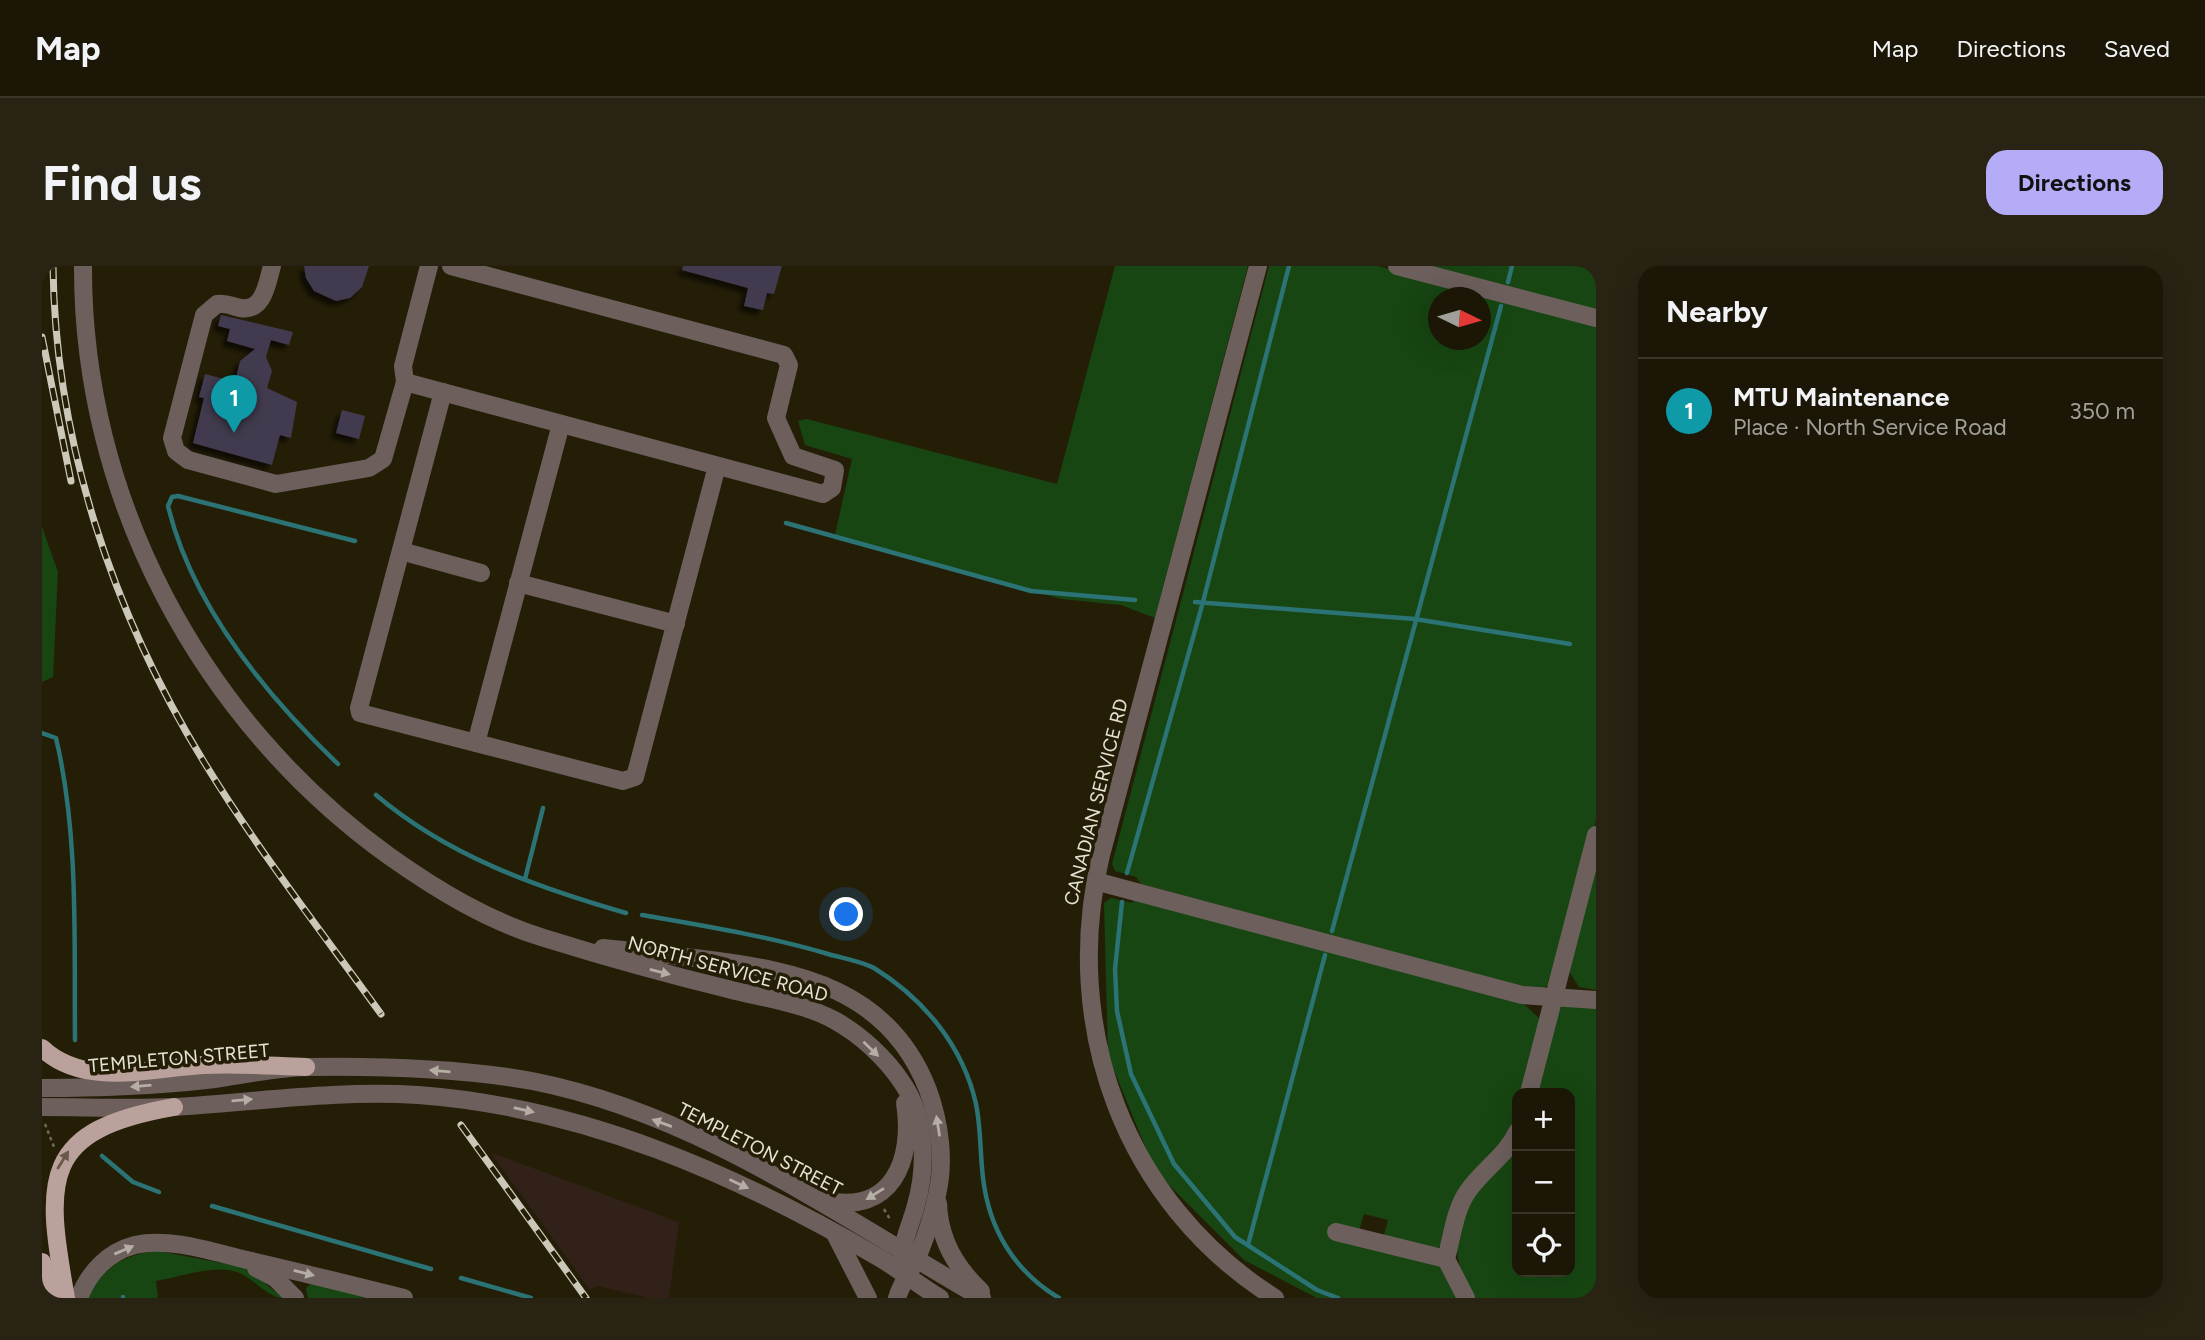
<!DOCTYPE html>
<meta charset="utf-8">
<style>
body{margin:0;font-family:Figtree,sans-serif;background:#282313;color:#f1f3f6}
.controls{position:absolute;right:21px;bottom:21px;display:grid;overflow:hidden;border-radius:14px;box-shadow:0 7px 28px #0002}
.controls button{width:63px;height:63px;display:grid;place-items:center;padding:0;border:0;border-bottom:2px solid #393527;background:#1b1605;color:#f1f3f6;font:35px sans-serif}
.compass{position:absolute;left:1386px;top:21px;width:63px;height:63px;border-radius:50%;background:#1b1605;box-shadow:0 7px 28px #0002;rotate:95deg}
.you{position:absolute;left:805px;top:649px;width:24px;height:24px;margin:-18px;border:5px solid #fff;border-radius:50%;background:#1a73e8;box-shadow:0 0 0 10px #1a73e833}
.badge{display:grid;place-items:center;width:46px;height:46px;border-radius:50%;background:#b5acf8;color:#fff;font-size:23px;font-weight:700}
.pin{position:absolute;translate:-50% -58px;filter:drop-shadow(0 2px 4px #0008)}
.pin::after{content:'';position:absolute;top:37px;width:24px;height:21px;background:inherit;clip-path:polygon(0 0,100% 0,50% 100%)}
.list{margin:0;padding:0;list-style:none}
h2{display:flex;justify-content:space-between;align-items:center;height:91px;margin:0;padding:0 28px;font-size:30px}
h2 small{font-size:23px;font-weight:400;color:#a09f9a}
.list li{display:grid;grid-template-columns:46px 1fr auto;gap:21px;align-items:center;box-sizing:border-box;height:105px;padding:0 28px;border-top:2px solid #393527}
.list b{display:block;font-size:26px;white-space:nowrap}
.list p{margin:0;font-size:23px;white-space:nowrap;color:#a09f9a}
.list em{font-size:23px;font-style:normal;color:#a09f9a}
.icon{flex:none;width:38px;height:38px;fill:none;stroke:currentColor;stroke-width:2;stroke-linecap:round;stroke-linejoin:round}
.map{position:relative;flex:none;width:1554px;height:1032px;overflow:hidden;border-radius:21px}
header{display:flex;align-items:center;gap:42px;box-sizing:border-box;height:98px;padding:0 35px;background:#1b1605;border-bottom:2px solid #393527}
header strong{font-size:33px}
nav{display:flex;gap:38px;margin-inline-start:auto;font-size:24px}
.intro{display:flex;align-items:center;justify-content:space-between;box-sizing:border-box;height:168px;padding:0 42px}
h1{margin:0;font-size:49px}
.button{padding:18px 32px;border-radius:21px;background:#b5acf8;color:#111;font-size:24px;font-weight:700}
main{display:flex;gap:42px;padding:0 42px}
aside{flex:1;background:#1b1605;border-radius:21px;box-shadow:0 7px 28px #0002}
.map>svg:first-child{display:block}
.industrial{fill:#312118}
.green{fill:#174612;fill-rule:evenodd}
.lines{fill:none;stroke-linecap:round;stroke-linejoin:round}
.stream{stroke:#2b7375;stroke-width:4.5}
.building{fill:#433a4f;filter:url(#shadow)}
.path{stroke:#6f6a56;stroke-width:2.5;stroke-dasharray:3.5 3.5;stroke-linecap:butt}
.minor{stroke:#6c5f5c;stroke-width:18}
.major{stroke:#bba19b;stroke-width:18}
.rail-casing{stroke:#ccc8b9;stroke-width:7}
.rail{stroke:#241e07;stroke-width:4.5;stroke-dasharray:13;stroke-linecap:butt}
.oneway{fill:#b5aea4}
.oneway2{fill:#68594a}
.labels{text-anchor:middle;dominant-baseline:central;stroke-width:7;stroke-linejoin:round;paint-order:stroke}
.street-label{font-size:19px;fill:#e6e2d4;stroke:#241e07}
</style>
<header>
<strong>Map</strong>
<nav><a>Map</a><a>Directions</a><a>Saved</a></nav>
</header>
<div class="intro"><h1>Find us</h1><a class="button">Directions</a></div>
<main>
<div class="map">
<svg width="1554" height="1032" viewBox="0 0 1554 1032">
<defs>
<filter id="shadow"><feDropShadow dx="-5" dy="5" stdDeviation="2" flood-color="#0009"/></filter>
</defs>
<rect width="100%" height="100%" fill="#241e07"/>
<path class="industrial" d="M448,886L637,956L627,1032H607L555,1020L548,1024Z"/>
<g class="green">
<path d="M1073,0H1206L1113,352L1079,339L1020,333L792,273L810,193L763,179L756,155L765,153L1015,218Z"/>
<path d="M1227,0H1336L1554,58V554L1515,704L1506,719L1498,725L1099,618L1094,611L1073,605L1070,598ZM1396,32H1438V74H1396Z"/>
<path d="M1373,0H1554V48Z"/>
<path d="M0,261L16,306L11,411L0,416Z"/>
<path d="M1554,586V724L1537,721L1527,705Z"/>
<path d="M1069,632L1090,637L1092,634L1481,737L1499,754L1482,827H1475L1473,859L1401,979L1390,984L1341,972L1346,954L1322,948L1317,965L1289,958L1286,968L1395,998L1403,1004L1415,1032H1275L1202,994L1113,905L1066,789L1062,637Z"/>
<path d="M1521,739H1554V1032H1432C1391,964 1432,929 1475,878V1006H1528V827H1492L1516,744Z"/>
<path d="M116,985L201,1001L242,1032C225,1032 212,1012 195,1006C171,998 138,1011 114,1015L116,1032H45C61,1001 82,988 116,985Z"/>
<path d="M269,1018L339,1032H266L264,1022Z"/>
</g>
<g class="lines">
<g class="stream">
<path d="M1466,16L1470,0"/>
<path d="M744,257L989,325L1093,334"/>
<path d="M1153,336L1373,353L1528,378"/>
<path d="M0,467L14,472C37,569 32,675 33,774"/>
<path d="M296,498C223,428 150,340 126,240L130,231L136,230L313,275"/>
<path d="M334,529C406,590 494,621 584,647"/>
<path d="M1085,607L1161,336L1247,0"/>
<path d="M483,613L501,542"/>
<path d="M1080,636L1073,703L1075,745L1089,808L1132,898L1193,971L1275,1024L1296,1032"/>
<path d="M600,649C663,660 725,670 786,688C800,692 819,695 832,702C882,733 921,780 934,838C939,862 938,887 941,912C947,963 972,1005 1017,1032"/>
<path d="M1290,665L1459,40"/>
<path d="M60,890L91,916L117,926"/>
<path d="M170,940L389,1003"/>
<path d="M1206,979L1283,689"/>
<path d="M419,1012L489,1032"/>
<path d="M81,1032V1031"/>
</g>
</g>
<g class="building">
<path d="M262,0H327L320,21L308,32L294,35L272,25L264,12Z"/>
<path d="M641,0H740L732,28L725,27L721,44L702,40L706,22L640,4Z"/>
<path d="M179,49L251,66L247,79L229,74L224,91L230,105L225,122L255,136L249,172L238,169L230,199L151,177L162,132L157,131L163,108L193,116L198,95L213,83L185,75L188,63L176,60Z"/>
<path d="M300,144L323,150L317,173L294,167Z"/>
</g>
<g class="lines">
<g class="path">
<path d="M3,858L12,881"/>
<path d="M842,943L849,955"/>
</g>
<g class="minor">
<path d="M41,0C40,232 159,455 347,590C395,624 446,655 502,672C563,691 624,708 686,723C720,732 761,737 792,754C818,768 845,793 861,818C884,852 885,900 874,939C866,969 857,976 863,1009"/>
<path d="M230,0C225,17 222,46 198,42C190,40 183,37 175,38L162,49L130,172L134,185L146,194L234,218L327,202L341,193L363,116L361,100L387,0"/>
<path d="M1216,0L1059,589C1018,760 1082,937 1233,1032"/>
<path d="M1355,0L1554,52"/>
<path d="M363,116L781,228L790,222L793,204L751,190L734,152L747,99L742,89L409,0"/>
<path d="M401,126L317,442L318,447L434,477"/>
<path d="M519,158L434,477L581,515L593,511L675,200"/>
<path d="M359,285L439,307"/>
<path d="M476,317L634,358"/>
<path d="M1053,615L1480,729L1554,734"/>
<path d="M561,682C594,685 628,689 661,693C757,705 847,723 886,824C898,857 903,895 895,929C891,949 884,970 876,990C870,1004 860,1015 855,1032"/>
<path d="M0,822C55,822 109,820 164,814C198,810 234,801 268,801C342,800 417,802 490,815C655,847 797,950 940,1032"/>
<path d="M1487,827L1554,569"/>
<path d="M0,841C44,841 89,843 132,841C214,836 294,824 376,829C541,841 694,908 836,991C857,1003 876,1019 898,1032"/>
<path d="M782,934C850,950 872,894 863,837"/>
<path d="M896,937C897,972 913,1001 939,1025"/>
<path d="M1294,966L1404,993"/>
<path d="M793,968L826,1032"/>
<path d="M214,1002L233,1012L253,1032"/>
<path d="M37,1032C47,1006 66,986 93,979C128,971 171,986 205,994C257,1006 310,1019 362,1032"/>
<path d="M1424,1032L1404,993C1410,971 1413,943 1426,925C1441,903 1464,890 1475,866"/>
</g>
<g class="major">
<path d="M0,782C41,822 110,802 161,799C195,797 230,800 264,801"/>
<path d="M0,996L7,1032"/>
<path d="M24,1032C2,911 0,864 132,841"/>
</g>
<g class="rail-casing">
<g id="rail">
<path d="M11,0C13,175 71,348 162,496C215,583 279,665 339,748"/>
<path d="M0,71L29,215"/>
<path d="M419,859L544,1032"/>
</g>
</g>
<use href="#rail" class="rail"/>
</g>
<defs><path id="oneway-solid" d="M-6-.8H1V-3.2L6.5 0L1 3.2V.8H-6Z" transform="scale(1.75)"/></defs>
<g class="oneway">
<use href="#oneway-solid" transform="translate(618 706) rotate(14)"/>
<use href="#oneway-solid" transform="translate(829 783) rotate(44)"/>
<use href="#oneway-solid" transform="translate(398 805) rotate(-175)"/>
<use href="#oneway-solid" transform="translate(99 820) rotate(175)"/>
<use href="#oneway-solid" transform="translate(200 834) rotate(-5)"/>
<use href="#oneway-solid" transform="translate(482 844) rotate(13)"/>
<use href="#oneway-solid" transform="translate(620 857) rotate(-160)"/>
<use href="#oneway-solid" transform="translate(896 860) rotate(-99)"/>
<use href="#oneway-solid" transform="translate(697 918) rotate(25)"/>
<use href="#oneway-solid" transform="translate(833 928) rotate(148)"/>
<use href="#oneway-solid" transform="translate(82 984) rotate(-23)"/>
<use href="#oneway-solid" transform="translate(262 1007) rotate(14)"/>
</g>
<use class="oneway2" href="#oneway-solid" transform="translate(21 894) rotate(-58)"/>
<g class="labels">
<g class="street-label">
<text transform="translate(1054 536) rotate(-76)">CANADIAN SERVICE RD</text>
<text transform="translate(686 703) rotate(15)">NORTH SERVICE ROAD</text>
<text transform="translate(137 792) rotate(-5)">TEMPLETON STREET</text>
<text transform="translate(718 883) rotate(27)">TEMPLETON STREET</text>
</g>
</g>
</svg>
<div class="controls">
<button>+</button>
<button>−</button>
<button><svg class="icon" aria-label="locate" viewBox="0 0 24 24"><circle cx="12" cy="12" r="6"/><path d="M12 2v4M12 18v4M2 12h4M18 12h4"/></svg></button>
</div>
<svg class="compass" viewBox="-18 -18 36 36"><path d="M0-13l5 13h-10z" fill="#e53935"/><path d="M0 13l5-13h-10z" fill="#a09f9a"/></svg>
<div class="you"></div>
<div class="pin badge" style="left:192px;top:167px;background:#0f9aa8">1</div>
</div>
<aside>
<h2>Nearby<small></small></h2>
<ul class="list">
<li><span class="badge" style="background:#0f9aa8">1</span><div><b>MTU Maintenance</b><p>Place · North Service Road</p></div><em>350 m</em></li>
</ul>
</aside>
</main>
